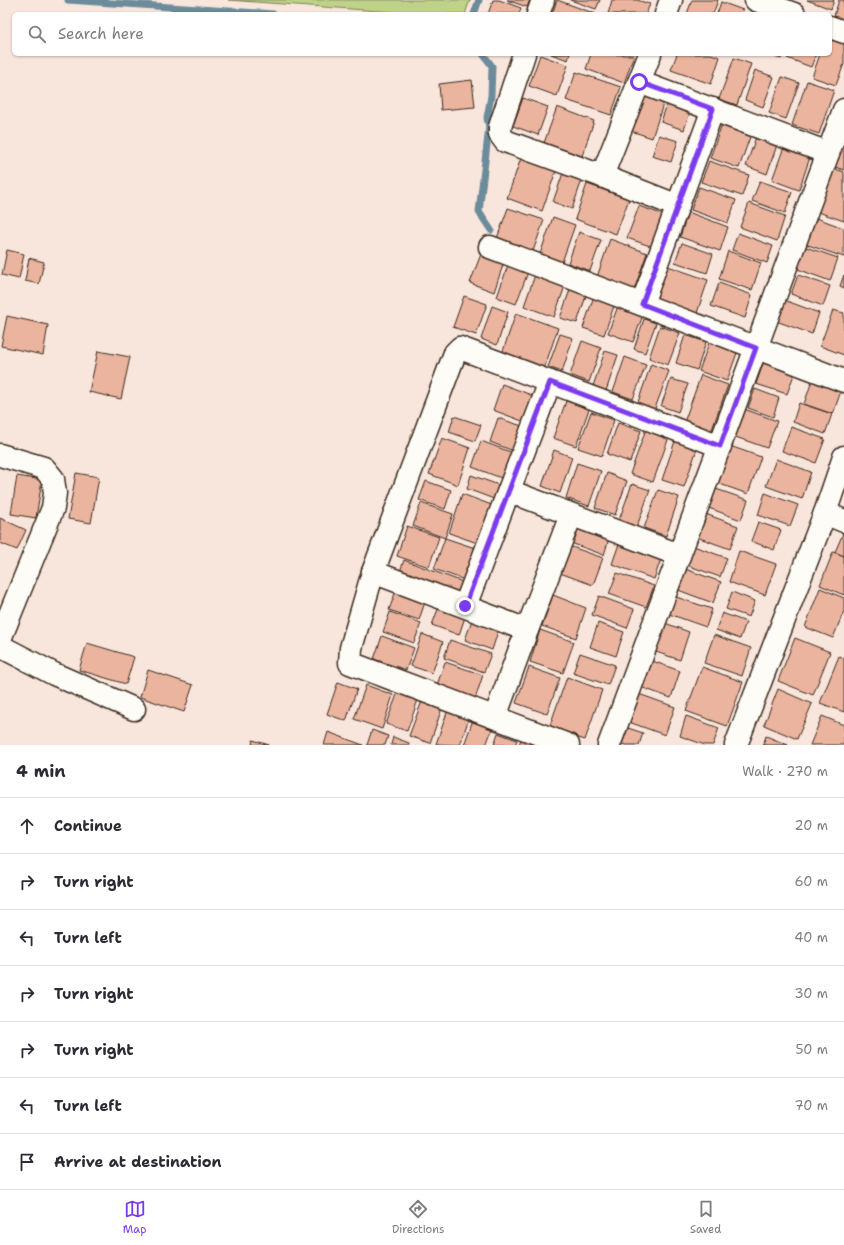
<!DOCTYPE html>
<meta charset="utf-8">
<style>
body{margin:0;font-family:"Shantell Sans",sans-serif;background:#f2f2f3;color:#2b2b33}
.stop{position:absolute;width:12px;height:12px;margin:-9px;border:3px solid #7c3aed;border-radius:50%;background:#fff}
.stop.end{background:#7c3aed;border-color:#fff;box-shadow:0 1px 4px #0008}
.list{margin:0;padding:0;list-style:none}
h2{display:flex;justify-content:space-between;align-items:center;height:52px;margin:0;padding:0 16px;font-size:17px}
h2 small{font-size:13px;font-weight:400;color:#7c7c81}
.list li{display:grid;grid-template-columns:26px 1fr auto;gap:12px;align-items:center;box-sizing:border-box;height:56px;padding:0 16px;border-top:1px solid #e1e1e2}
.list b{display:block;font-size:15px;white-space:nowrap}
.list em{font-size:13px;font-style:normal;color:#7c7c81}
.icon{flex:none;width:22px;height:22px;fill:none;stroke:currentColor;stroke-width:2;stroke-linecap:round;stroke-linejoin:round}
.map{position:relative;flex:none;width:844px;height:745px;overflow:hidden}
.search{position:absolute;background:#fff;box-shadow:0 1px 3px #0004;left:12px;right:12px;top:12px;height:44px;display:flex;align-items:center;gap:10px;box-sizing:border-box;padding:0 14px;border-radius:6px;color:#7c7c81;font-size:15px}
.sheet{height:444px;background:#fff}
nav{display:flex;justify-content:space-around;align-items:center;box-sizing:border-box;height:56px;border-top:1px solid #e1e1e2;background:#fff;font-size:11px;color:#7c7c81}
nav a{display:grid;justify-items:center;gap:2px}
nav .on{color:#7c3aed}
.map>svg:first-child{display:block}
.green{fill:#bed388;stroke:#7c7e53}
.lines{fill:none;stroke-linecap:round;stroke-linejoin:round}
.stream{stroke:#6c8c9b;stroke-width:7}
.building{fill:#ebb49f;stroke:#3b2a1e}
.minor-casing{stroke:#3b2a1e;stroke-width:25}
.minor{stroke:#fdfcf7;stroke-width:22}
.route{stroke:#7c3aed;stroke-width:5}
</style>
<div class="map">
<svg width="844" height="745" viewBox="0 0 844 745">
<rect width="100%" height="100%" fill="#f8e6dd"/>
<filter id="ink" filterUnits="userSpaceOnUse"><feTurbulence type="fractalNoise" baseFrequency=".025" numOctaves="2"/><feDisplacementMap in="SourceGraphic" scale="8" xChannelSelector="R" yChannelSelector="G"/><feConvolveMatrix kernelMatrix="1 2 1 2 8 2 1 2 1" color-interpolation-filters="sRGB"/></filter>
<g filter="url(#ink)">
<path class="green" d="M228,0H470L465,14H419Z"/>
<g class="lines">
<g class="stream">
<path d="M68,0L273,14"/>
<path d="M474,14L479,0"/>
<path d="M483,54L492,66L491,96L487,118L489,127L479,212L491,230"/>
</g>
</g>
<g class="building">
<path d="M493,0H499L521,8L519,14H488Z"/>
<path d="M507,0H530L527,7Z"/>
<path d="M557,0L596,14H552Z"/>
<path d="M570,0H600L596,9Z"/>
<path d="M612,0H637L650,4L646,14H608Z"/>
<path d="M692,0H718L713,14H687Z"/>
<path d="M807,0H834L831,9Z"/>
<path d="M839,0H844V23L833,19Z"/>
<path d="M721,2L743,10L742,14H717Z"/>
<path d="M830,37L844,42V64L836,85L812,77L820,54H830Z"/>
<path d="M551,54H570L568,60Z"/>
<path d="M591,54L634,55L624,83L586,69Z"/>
<path d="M677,54H711L720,57L711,84L671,70Z"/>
<path d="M767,54H783L781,59Z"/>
<path d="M789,54H816L811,67L787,58Z"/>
<path d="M540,55L568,65L557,96L529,86Z"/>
<path d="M734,58L751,64L737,105L719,99Z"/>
<path d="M755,70L774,77L763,107L745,100Z"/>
<path d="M576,72L621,87L611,115L566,100Z"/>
<path d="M782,77L799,83L786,119L769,113Z"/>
<path d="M472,80L475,107L441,110L439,84Z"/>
<path d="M807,81L834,90L819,134L792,125Z"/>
<path d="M644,94L664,101L652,138L631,131Z"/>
<path d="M523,98L548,107L538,135L513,126Z"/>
<path d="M668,101L691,109L684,130L661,122Z"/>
<path d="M557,107L594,121L582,156L544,143Z"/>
<path d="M722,124L751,134L739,168L710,158Z"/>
<path d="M757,134L778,142L767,174L746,166Z"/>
<path d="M659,135L678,141L671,162L652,156Z"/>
<path d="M839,145L844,146V170L832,166Z"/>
<path d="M784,147L810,157L799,190L772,180Z"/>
<path d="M521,158L556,171L542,211L507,198Z"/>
<path d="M709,161L749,175L742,196L701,182Z"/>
<path d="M830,167L844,172V221L815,211Z"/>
<path d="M563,173L582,180L572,209L553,202Z"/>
<path d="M760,181L792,192L785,213L752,201Z"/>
<path d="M587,184L629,199L616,234L575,219Z"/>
<path d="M699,187L736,200L728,223L691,210Z"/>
<path d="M749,203L785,216L777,241L740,227Z"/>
<path d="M639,206L664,215L653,247L627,238Z"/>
<path d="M508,208L544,220L532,254L496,241Z"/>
<path d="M688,212L728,227L720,251L680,237Z"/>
<path d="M811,216L844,228V257L802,243Z"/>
<path d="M553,217L575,225L561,265L539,257Z"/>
<path d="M579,232L601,240L590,271L568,263Z"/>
<path d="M738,233L773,246L767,263L732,250Z"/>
<path d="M610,239L647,253L632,296L595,283Z"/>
<path d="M682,243L713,254L707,273L675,262Z"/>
<path d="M800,245L838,258L830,281L792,267Z"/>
<path d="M7,250L24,254L19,279L2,275Z"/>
<path d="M728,251L761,263L752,290L719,279Z"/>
<path d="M481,254L504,262L494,292L470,283Z"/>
<path d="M29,258L44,262L39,284L25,281Z"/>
<path d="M508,265L528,272L516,304L497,297Z"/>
<path d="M665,265L708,280L697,313L653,298Z"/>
<path d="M535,275L565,286L554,317L524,306Z"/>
<path d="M798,275L830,286L823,306L791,294Z"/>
<path d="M844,275V288L840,286Z"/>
<path d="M719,283L752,295L745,318L711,306Z"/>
<path d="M571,287L587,293L577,323L560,318Z"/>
<path d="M464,296L487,304L476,335L453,327Z"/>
<path d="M594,296L615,303L604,335L583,328Z"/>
<path d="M784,300L819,313L812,334L776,321Z"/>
<path d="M492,306L508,312L497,345L481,339Z"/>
<path d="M618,306L643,315L633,342L608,333Z"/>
<path d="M833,310L844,313V355L820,346Z"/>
<path d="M516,313L558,328L544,369L502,354Z"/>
<path d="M7,316L48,325L43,355L1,346Z"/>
<path d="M644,319L656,323L645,353L634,349Z"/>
<path d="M660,326L680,333L668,365L649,358Z"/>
<path d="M560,334L573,338L562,372L548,367Z"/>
<path d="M685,335L706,342L697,370L676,363Z"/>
<path d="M710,340L738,350L727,381L699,371Z"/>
<path d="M582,341L601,348L589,382L570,375Z"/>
<path d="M98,351L130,357L121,399L89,392Z"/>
<path d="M605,351L618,355L606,391L593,386Z"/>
<path d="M625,357L646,365L633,399L613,392Z"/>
<path d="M764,361L795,372L787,394L756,384Z"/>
<path d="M651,364L669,371L654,411L637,405Z"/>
<path d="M701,375L728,385L710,435L683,425Z"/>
<path d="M814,375L843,385L833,414L804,404Z"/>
<path d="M671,379L688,384L678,412L661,406Z"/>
<path d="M502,384L534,396L525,422L493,410Z"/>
<path d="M755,389L779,398L773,417L748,408Z"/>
<path d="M566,401L589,409L576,446L553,438Z"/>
<path d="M799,403L832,414L825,434L793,422Z"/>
<path d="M736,406L777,421L767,448L727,434Z"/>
<path d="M591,412L614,420L602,456L578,448Z"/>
<path d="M454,416L481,425L475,441L449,432Z"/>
<path d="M498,418L528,428L519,453L490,442Z"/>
<path d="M618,423L641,431L630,462L607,454Z"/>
<path d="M791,427L825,439L816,463L782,451Z"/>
<path d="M646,429L669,437L653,482L630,474Z"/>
<path d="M442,438L470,448L458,485L429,474Z"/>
<path d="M481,441L513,453L504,479L472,467Z"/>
<path d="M675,441L697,449L684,487L662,480Z"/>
<path d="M730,446L761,457L748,494L717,483Z"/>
<path d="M554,450L572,457L560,493L542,486Z"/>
<path d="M776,459L811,472L802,499L766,486Z"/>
<path d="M577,463L601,471L589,506L566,498Z"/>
<path d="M76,473L99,477L91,523L68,519Z"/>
<path d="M607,473L627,481L615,515L595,508Z"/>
<path d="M471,475L507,488L502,502L467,489Z"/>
<path d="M17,476L42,480L36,518L11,514Z"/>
<path d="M426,481L451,490L445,509L419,500Z"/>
<path d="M632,484L650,490L636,529L618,523Z"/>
<path d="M713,488L748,500L741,520L706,507Z"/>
<path d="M658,490L679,497L666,536L644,528Z"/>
<path d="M765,493L798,505L790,526L758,515Z"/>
<path d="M462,494L497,507L483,545L449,533Z"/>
<path d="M421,503L453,514L445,538L413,526Z"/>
<path d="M703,513L738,526L730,549L694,536Z"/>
<path d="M0,518L26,530L17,550L0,543Z"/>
<path d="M758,522L781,530L774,550L751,541Z"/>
<path d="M575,523L610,535L604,555L568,542Z"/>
<path d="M407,526L439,537L429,567L397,556Z"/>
<path d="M844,531V556L835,552Z"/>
<path d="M445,538L484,551L473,583L434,569Z"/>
<path d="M620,541L662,556L654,579L612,564Z"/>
<path d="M688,544L727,558L720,577L681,563Z"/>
<path d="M569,546L603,558L593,585L560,573Z"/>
<path d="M739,551L776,564L765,595L729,582Z"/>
<path d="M833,552L844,556V595L820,585Z"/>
<path d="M404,560L468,584L462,601L398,577Z"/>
<path d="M677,566L721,582L713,603L670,587Z"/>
<path d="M617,573L654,586L646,607L609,594Z"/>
<path d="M398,585L427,596L419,620L389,610Z"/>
<path d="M820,588L844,598V611L833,638L805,627Z"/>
<path d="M732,592L755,601L749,617L726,609Z"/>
<path d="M553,595L586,608L576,638L542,626Z"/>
<path d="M599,596L634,609L627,628L592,615Z"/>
<path d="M676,597L712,609L706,627L669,614Z"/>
<path d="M440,604L466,614L459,635L432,625Z"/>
<path d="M390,612L421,623L414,643L383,632Z"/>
<path d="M722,613L746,622L740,639L716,630Z"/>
<path d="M473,617L500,625L492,650L465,640Z"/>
<path d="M657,620L689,632L680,660L647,649Z"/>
<path d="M598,623L624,632L616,656L590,647Z"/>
<path d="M540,630L574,642L563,673L530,662Z"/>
<path d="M422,634L443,642L432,673L411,666Z"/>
<path d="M714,635L751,648L742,676L704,663Z"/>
<path d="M382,636L414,648L406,670L374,659Z"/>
<path d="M795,638L830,652L813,695L778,681Z"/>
<path d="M450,640L491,654L484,672L444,658Z"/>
<path d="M87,643L134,657L126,684L79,670Z"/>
<path d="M580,653L615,665L608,685L573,673Z"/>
<path d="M839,656L844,658V712L820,703Z"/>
<path d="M644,658L680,671L671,698L635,685Z"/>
<path d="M445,662L483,675L475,699L437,685Z"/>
<path d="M529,667L560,678L547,714L516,703Z"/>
<path d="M702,667L743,682L727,726L686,711Z"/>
<path d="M148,670L193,685L184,712L140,697Z"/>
<path d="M567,677L602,690L585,740L549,728Z"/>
<path d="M338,682L357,689L346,721L327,714Z"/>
<path d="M366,685L393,695L382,729L354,719Z"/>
<path d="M399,689L419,697L407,731L386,724Z"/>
<path d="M778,689L812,704L797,739L764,725Z"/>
<path d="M636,693L675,707L665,735L626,721Z"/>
<path d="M422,701L442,708L430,743L409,736Z"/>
<path d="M448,710L469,718L460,745L436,744Z"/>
<path d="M686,716L719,728L713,745H705L680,736Z"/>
<path d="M822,716L844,725V745H810Z"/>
<path d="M474,717L494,724L486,745H464Z"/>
<path d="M628,728L643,733L639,745H626L622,744Z"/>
<path d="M372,730L388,736L385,745H367Z"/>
<path d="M328,732L363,745H324Z"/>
<path d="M498,733L517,740L515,745H494Z"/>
<path d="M766,736L788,745H763Z"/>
<path d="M393,737L409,743V745H391Z"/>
<path d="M521,739L538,745H519Z"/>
<path d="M253,740L269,745H252Z"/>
</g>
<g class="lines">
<g class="minor-casing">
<g id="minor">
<path d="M756,0L794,14"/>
<path d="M538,14L543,0"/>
<path d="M666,14L671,0"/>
<path d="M830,27L844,32"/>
<path d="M524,54L500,127V134L505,141L602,176L678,206"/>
<path d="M639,82L828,153"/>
<path d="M602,176L650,54"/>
<path d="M490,247L844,381"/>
<path d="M642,304L713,109"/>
<path d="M0,455L44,468L53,479L55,493L53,508L0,639"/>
<path d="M509,491L679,555"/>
<path d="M825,513L844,521"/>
<path d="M373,572L527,630L495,717"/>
<path d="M465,606L550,382"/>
<path d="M527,630L571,515"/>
<path d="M0,646L54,674L134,709"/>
<path d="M568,745L350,663L351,648L373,572L455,353L460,348L720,446"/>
<path d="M609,745L844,110"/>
<path d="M736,745L825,513L844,457"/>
</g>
</g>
<use href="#minor" class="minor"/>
</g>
</g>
<g class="lines" filter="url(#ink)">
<path class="route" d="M465,606L550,382L720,446L756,348L642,304L713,109L639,82"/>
</g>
</svg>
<div class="stop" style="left:639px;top:82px"></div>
<div class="stop end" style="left:465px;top:606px"></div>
<div class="search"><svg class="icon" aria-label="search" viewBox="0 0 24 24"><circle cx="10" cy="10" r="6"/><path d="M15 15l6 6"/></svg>Search here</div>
</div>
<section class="sheet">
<h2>4 min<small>Walk · 270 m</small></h2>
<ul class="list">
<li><svg class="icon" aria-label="ahead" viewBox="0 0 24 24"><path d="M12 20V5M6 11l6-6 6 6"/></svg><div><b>Continue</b></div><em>20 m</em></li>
<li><svg class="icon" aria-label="right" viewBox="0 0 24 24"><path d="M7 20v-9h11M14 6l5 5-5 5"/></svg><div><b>Turn right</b></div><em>60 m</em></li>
<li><svg class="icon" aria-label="left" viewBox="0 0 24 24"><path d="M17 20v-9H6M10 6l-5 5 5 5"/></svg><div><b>Turn left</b></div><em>40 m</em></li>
<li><svg class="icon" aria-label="right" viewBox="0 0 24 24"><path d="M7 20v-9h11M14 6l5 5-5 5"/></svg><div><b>Turn right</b></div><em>30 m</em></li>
<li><svg class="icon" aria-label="right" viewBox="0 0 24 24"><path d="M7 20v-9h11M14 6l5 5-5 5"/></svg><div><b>Turn right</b></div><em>50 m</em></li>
<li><svg class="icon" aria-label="left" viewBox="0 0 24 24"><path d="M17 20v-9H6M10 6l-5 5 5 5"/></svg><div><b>Turn left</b></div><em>70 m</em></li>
<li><svg class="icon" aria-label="arrive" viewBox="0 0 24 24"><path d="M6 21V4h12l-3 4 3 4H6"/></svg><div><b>Arrive at destination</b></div></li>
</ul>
</section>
<nav>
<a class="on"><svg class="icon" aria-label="map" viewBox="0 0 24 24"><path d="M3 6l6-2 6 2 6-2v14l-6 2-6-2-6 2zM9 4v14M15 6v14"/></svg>Map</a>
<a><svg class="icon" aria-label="directions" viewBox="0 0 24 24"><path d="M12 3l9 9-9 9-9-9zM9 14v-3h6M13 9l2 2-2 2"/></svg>Directions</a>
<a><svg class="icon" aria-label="saved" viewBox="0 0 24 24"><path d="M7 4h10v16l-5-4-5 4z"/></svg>Saved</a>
</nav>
